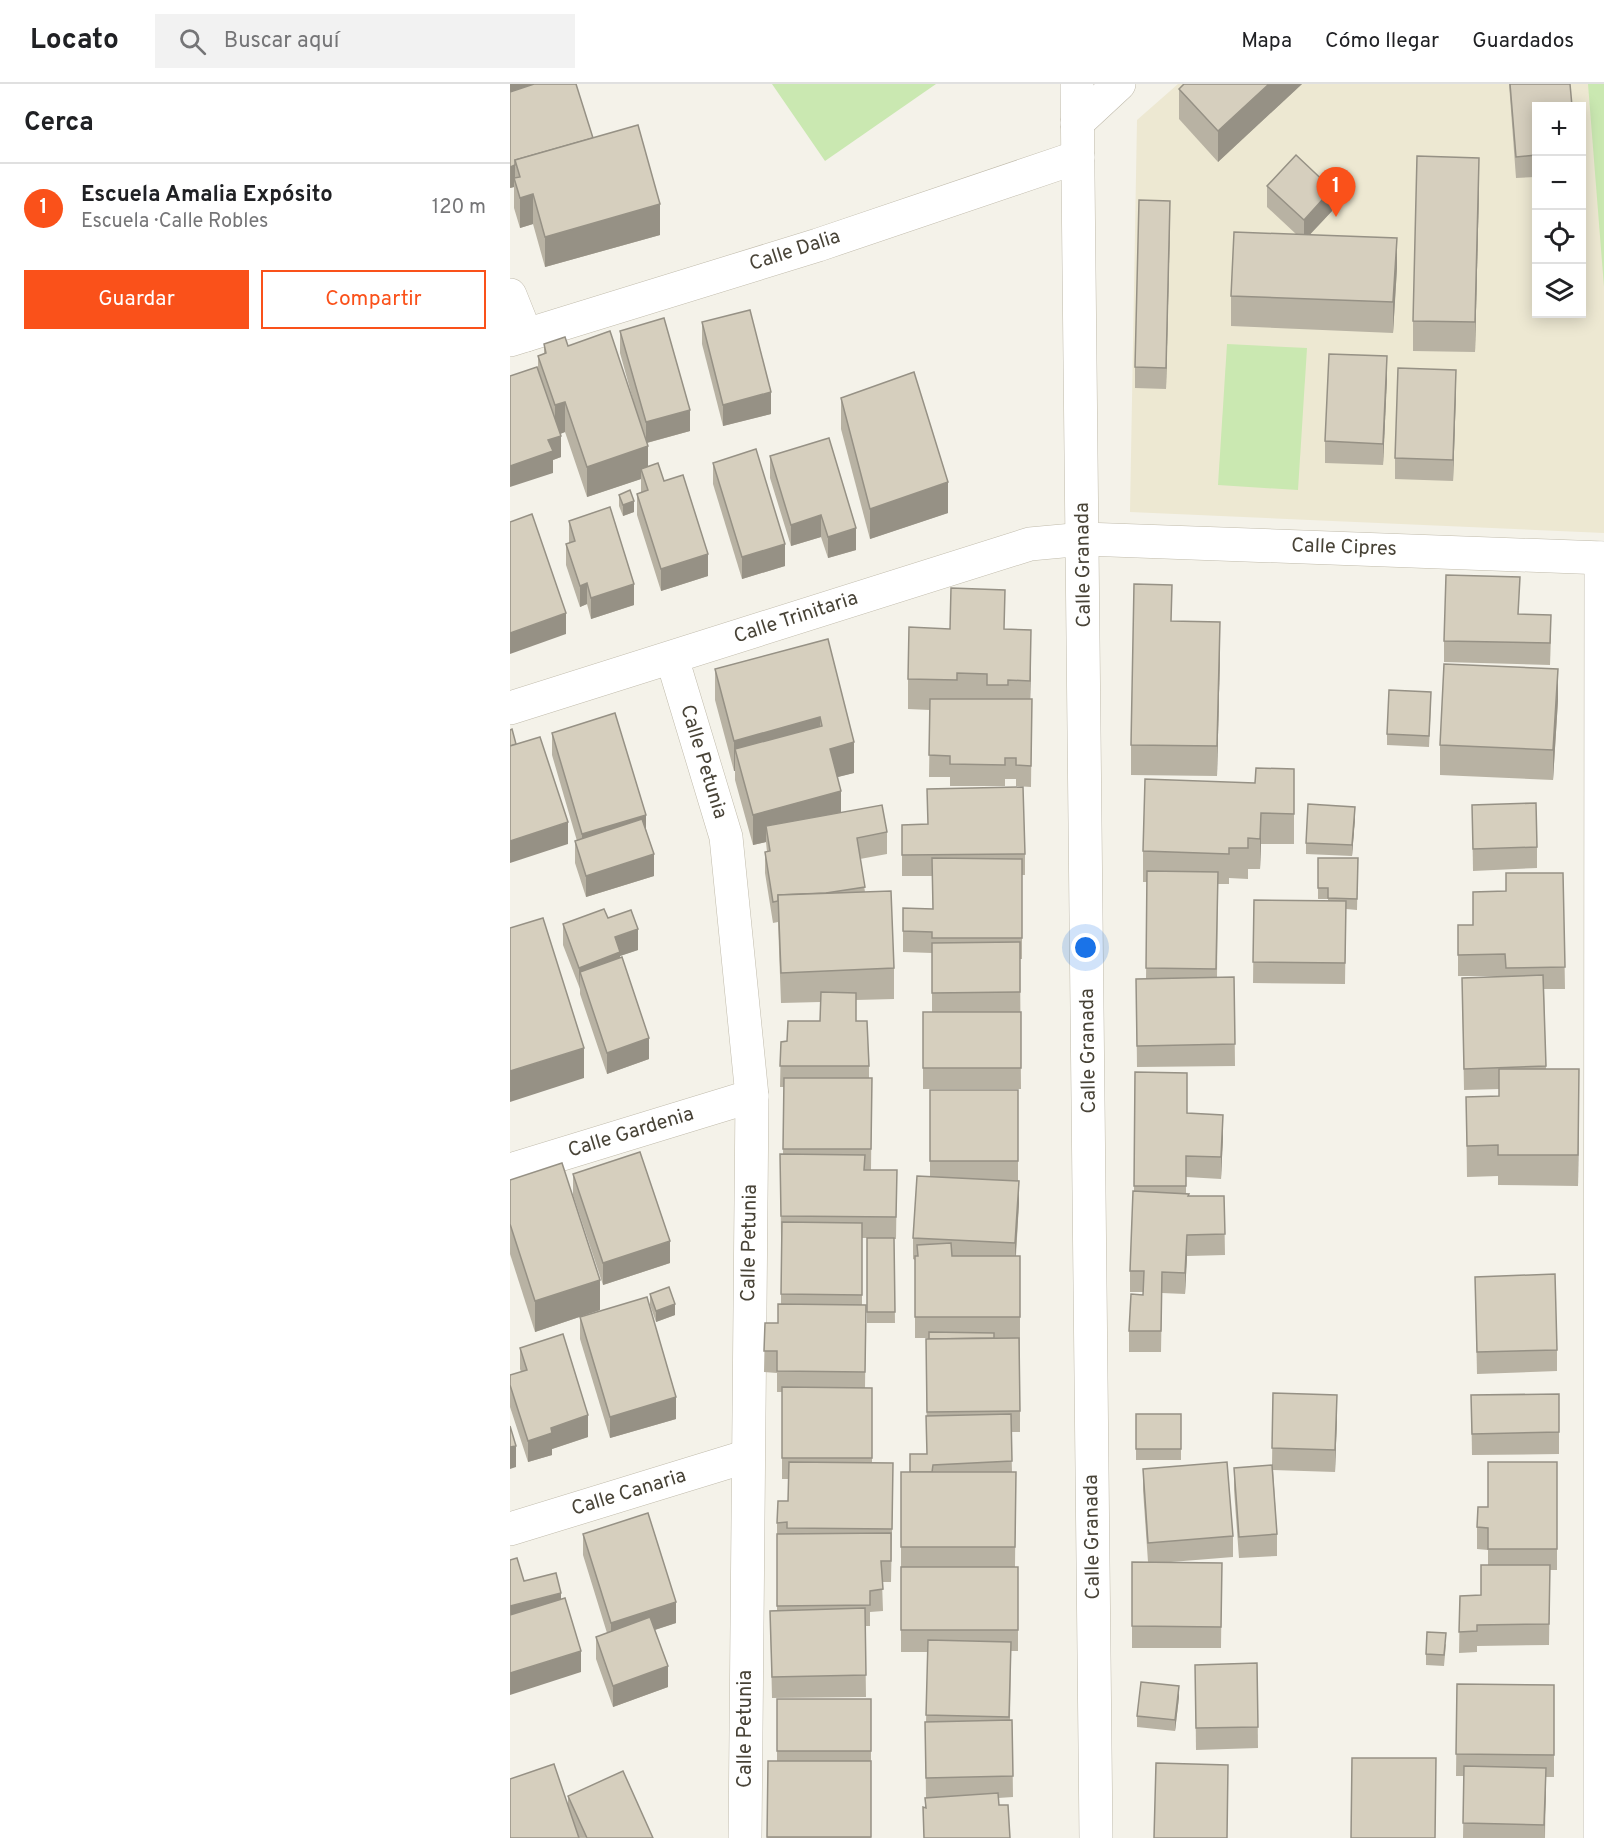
<!DOCTYPE html>
<html lang="es">
<meta charset="utf-8">
<style>
body{margin:0;font-family:Overpass,sans-serif;background:#f2f2f2;color:#202124}
.controls{position:absolute;right:18px;top:18px;display:grid;overflow:hidden;border-radius:0px;box-shadow:0 3px 15px #0003}
.controls button{width:54px;height:54px;display:grid;place-items:center;padding:0;border:0;border-bottom:2px solid #e0e0e0;background:#fff;color:#202124;font:30px sans-serif}
.you{position:absolute;left:576px;top:864px;width:21px;height:21px;margin:-15px;border:4px solid #fff;border-radius:50%;background:#1a73e8;box-shadow:0 0 0 9px #1a73e833}
.badge{display:grid;place-items:center;width:39px;height:39px;border-radius:50%;background:#fa511a;color:#fff;font-size:20px;font-weight:700}
.pin{position:absolute;translate:-50% -50px;filter:drop-shadow(0 2px 3px #0008)}
.pin::after{content:'';position:absolute;top:32px;width:21px;height:18px;background:inherit;clip-path:polygon(0 0,100% 0,50% 100%)}
.list{margin:0;padding:0;list-style:none}
h2{display:flex;justify-content:space-between;align-items:center;height:78px;margin:0;padding:0 24px;font-size:26px}
h2 small{font-size:20px;font-weight:400;color:#757577}
.list li{display:grid;grid-template-columns:39px 1fr auto;gap:18px;align-items:center;box-sizing:border-box;height:90px;padding:0 24px;border-top:2px solid #e0e0e0}
.list b{display:block;font-size:22px;white-space:nowrap}
.list p{margin:0;font-size:20px;white-space:nowrap;color:#757577}
.list em{font-size:20px;font-style:normal;color:#757577}
.actions{display:flex;gap:12px;padding:18px 24px}
.actions a{flex:1;padding:14px 0;border:2px solid #fa511a;border-radius:0px;text-align:center;font-size:21px;color:#fa511a}
.actions .main{background:#fa511a;color:#fff}
.icon{flex:none;width:33px;height:33px;fill:none;stroke:currentColor;stroke-width:2;stroke-linecap:round;stroke-linejoin:round}
.map{position:relative;flex:none;width:1094px;height:1754px;overflow:hidden}
header{display:flex;align-items:center;gap:36px;box-sizing:border-box;height:84px;padding:0 30px;background:#fff;border-bottom:2px solid #e0e0e0}
header strong{font-size:28px}
nav{display:flex;gap:33px;margin-inline-start:auto;font-size:21px}
.search{width:420px;height:54px;background:#f2f2f2;display:flex;align-items:center;gap:15px;box-sizing:border-box;padding:0 21px;border-radius:0px;color:#757577;font-size:22px}
main{display:flex}
aside{flex:1;background:#fff}
.map>svg:first-child{display:block}
.education{fill:#ede8d2;fill-rule:evenodd}
.green{fill:#cae8b1}
.lines{fill:none;stroke-linecap:round;stroke-linejoin:round}
.minor-casing{stroke:#c0bbab;stroke-width:34}
.minor{stroke:#fff;stroke-width:33}
.wall{fill:#b8b2a3}
.shaded-wall{fill:#969185}
.building{fill:#d6cfbe;stroke:#969185;stroke-width:1.5}
.labels{text-anchor:middle;dominant-baseline:central;stroke-width:4.5;stroke-linejoin:round;paint-order:stroke}
.street-label{font-size:20px;fill:#484337;stroke:#fff}
</style>
<header>
<strong>Locato</strong>
<div class="search"><svg class="icon" aria-label="search" viewBox="0 0 24 24"><circle cx="10" cy="10" r="6"/><path d="M15 15l6 6"/></svg>Buscar aquí</div>
<nav><a>Mapa</a><a>Cómo llegar</a><a>Guardados</a></nav>
</header>
<main>
<aside>
<h2>Cerca<small></small></h2>
<ul class="list">
<li><span class="badge">1</span><div><b>Escuela Amalia Expósito</b><p>Escuela · Calle Robles</p></div><em>120 m</em></li>
</ul>
<div class="actions"><a class="main">Guardar</a><a>Compartir</a></div>
</aside>
<div class="map">
<svg width="1094" height="1754" viewBox="0 0 1094 1754">
<rect width="100%" height="100%" fill="#f4f2e9"/>
<path class="education" d="M668,0H1094V449L620,428L627,36ZM1026,22H1072V230H1026Z"/>
<g class="green">
<path d="M262,0H426L315,77Z"/>
<path d="M1078,0H1094V203Z"/>
<path d="M717,260L797,264L788,406L708,401Z"/>
</g>
<g class="lines">
<g class="minor-casing">
<g id="minor">
<path d="M567,0L586,1754"/>
<path d="M567,39L609,0"/>
<path d="M0,211L16,251"/>
<path d="M0,256L308,161L568,73"/>
<path d="M162,574L216,753L242,1012L235,1754"/>
<path d="M0,624L520,460L574,455L1094,474"/>
<path d="M0,1086L242,1012"/>
<path d="M0,1445L238,1372"/>
<path d="M1090,1754L1091,474"/>
</g>
</g>
<use href="#minor" class="minor"/>
</g>
<g class="wall">
<path d="M0,0L83,54L150,151L35,183L23,140L10,144L4,124V103L0,104Z"/>
<path d="M674,0H792L708,78L669,35V5Z"/>
<path d="M999,0H1060L1026,22V93L1006,94Z"/>
<path d="M757,102L822,127L800,150L887,184L883,249L721,242V212L786,150L757,123Z"/>
<path d="M969,104L965,268L903,267V237Z"/>
<path d="M660,138L656,305L625,304V283Z"/>
<path d="M192,238L261,330L213,342L192,260Z"/>
<path d="M110,247L180,347L137,359L138,382L154,397L198,492L151,507L127,431V410L131,408V395L77,413L55,348L50,350L51,373L43,376V389L28,288V272L34,270V260L58,262L125,323L110,269Z"/>
<path d="M877,294L873,381L815,379V357Z"/>
<path d="M946,307L943,397L885,395V374Z"/>
<path d="M331,314L438,429L360,455L331,345Z"/>
<path d="M260,372L346,466L318,474L311,453L281,462L260,394Z"/>
<path d="M203,379L275,482L232,495L203,400Z"/>
<path d="M109,411L124,428L113,432L109,422Z"/>
<path d="M59,437L124,521L81,535L77,520L70,523L56,481V460L59,459Z"/>
<path d="M1009,530L1041,552L1040,581L934,578V557Z"/>
<path d="M662,537L710,568L707,692L621,691V661Z"/>
<path d="M494,545L521,577L520,615H522L521,703L506,702V695H495V702H440V693H419L420,626L398,625V595Z"/>
<path d="M318,555L344,689L327,693L331,729L377,748V770L350,775L355,808L384,884V915L346,916V937L359,982V994H362L361,1086H387L386,1155H384L385,1239H357V1154H352V1221H356L355,1304H362V1379L383,1400L381,1498H372L373,1527L360,1528V1542H355L356,1613L262,1614L260,1527L267,1526V1439L278,1417V1395H272V1308H267V1289L254,1288L255,1239H268L271,1220V1153L270,1070H273L274,1003H270L271,958L277,957L310,937V918L271,919L268,838L263,839L255,789V768H257L256,758L243,761L225,696V687H224L205,616V585Z"/>
<path d="M1048,616L1043,696L930,691V661Z"/>
<path d="M921,619L919,663L877,661V650Z"/>
<path d="M42,649L136,745L144,792L76,813L65,779V757H67L42,671Z"/>
<path d="M784,715V760H751L750,785H738V795L719,794V800H708L707,894L724,893L725,982L627,983L626,895H636L637,798H633V767Z"/>
<path d="M962,721L1027,763V784L963,787Z"/>
<path d="M845,734L842,772L796,770V759Z"/>
<path d="M417,740L515,770V791H512V875H510L511,1005H413V928H422V869L393,868V824L423,825L422,792H392V741Z"/>
<path d="M808,774H848L847,826L836,825L835,900L743,899L744,816L818,817V815H808Z"/>
<path d="M1053,789L1055,905H1034L1036,985L1069,1015L1068,1102L988,1101V1092L957,1093L956,1013L989,1012V1005L954,1006L952,894L995,892H948V841H963L996,807Z"/>
<path d="M98,834L128,866L110,872V874L139,975L97,990L70,910V905L53,861V840Z"/>
<path d="M625,988L677,1029L713,1052L711,1095L676,1093V1109L679,1112H714L715,1171L677,1172L675,1210L652,1209L651,1268H619V1247L633,1211V1208H620V1187L624,1107Z"/>
<path d="M420,1006H508V1097L509,1119L506,1172H510V1348H501L502,1388H506L505,1483H508V1567H501L500,1636H502L503,1713L488,1714L489,1721L500,1754H414L413,1723L415,1724L416,1714L415,1638H416L418,1568H391V1388H400L417,1370L416,1255L419,1254H405V1176L403,1175V1154L420,1093Z"/>
<path d="M63,1090L160,1179L93,1201L63,1111Z"/>
<path d="M0,1096L90,1226L25,1248L0,1170Z"/>
<path d="M965,1193L1047,1266V1287L967,1290Z"/>
<path d="M140,1210L165,1231L146,1238L140,1221Z"/>
<path d="M70,1233L166,1335L100,1354L70,1255Z"/>
<path d="M10,1264L78,1353L42,1365V1371L18,1378L0,1323V1291L11,1288L10,1285Z"/>
<path d="M763,1309L827,1332L825,1388L763,1386L767,1450V1472L729,1474L724,1406V1384L762,1381Z"/>
<path d="M1049,1310V1370L962,1371L961,1311Z"/>
<rect x="626" y="1330" width="45" height="46"/>
<path d="M1047,1378V1486H1040L1039,1561L967,1562V1568L949,1569L950,1512L971,1511L978,1481V1466L967,1465V1443L978,1423Z"/>
<path d="M633,1385L723,1452V1473L661,1478L712,1479L711,1564H622V1478H638L633,1406Z"/>
<path d="M73,1450L166,1539L145,1546L158,1603L103,1623L86,1575V1553L97,1549L73,1471Z"/>
<path d="M936,1560L934,1582L916,1581V1570Z"/>
<path d="M747,1579L748,1664L686,1666L685,1581Z"/>
<path d="M947,1600L1044,1601V1693H1036L1035,1754H953L954,1692H946Z"/>
<path d="M669,1613L665,1647L627,1643V1632Z"/>
<path d="M267,1615H361V1754H257L258,1677H267Z"/>
<path d="M58,1712L143,1754H0L58,1722Z"/>
</g>
<g class="shaded-wall">
<path d="M0,0H34L0,15Z"/>
<path d="M759,0H792L708,78V47Z"/>
<path d="M969,74V104L965,268V238Z"/>
<path d="M5,81V99L4,94V103L0,104V83Z"/>
<path d="M822,105V127L794,157V136Z"/>
<path d="M23,110V140L10,144V114Z"/>
<path d="M660,117V138L656,305V284Z"/>
<path d="M150,120V151L35,183V153Z"/>
<path d="M887,154V184L883,249V218Z"/>
<path d="M877,272V294L873,381V360Z"/>
<path d="M946,286V307L943,397V376Z"/>
<path d="M261,308V330L213,342V321Z"/>
<path d="M55,318V348L45,352V321Z"/>
<path d="M180,326V347L136,359V338Z"/>
<path d="M51,352V373L43,376V389L0,403V382L38,356Z"/>
<path d="M138,362V392L131,385V395L77,413V383Z"/>
<path d="M438,398V429L360,455V425Z"/>
<path d="M124,417V428L113,432V421Z"/>
<path d="M311,431V453L281,462V441Z"/>
<path d="M346,444V466L318,474V453Z"/>
<path d="M275,460V482L232,495V473Z"/>
<path d="M198,470V492L151,507V485Z"/>
<path d="M77,499V520L70,523V502Z"/>
<path d="M124,500V521L81,535V514Z"/>
<path d="M56,529V550L0,570V549Z"/>
<path d="M710,538V568L707,692V662Z"/>
<path d="M521,546V577L520,627V597Z"/>
<path d="M1048,585V616L1043,696V666Z"/>
<path d="M310,633V664L225,665V687H224V657Z"/>
<path d="M344,658V689L320,695V665Z"/>
<path d="M331,707V737L256,742V758L243,761V731Z"/>
<path d="M845,723V734L842,772V761Z"/>
<path d="M751,729V760L750,785V755Z"/>
<path d="M136,731V752L72,772V750Z"/>
<path d="M58,738V760L0,779V757Z"/>
<path d="M144,770V792L76,813V792Z"/>
<path d="M128,845V866L110,872V890L70,888L69,906V884L105,853Z"/>
<path d="M139,954V975L97,990V969Z"/>
<path d="M74,964V994L0,1018V987Z"/>
<path d="M1069,985V1015L1068,1102V1071Z"/>
<path d="M713,1031V1052L711,1095V1073Z"/>
<path d="M509,1097V1119L505,1180V1159Z"/>
<path d="M677,1151V1172L675,1210V1189Z"/>
<path d="M160,1157V1179L93,1201V1179Z"/>
<path d="M90,1196V1226L25,1248V1217Z"/>
<path d="M165,1220V1231L146,1238V1227Z"/>
<path d="M827,1311V1332L825,1388V1366Z"/>
<path d="M166,1313V1335L100,1354V1333Z"/>
<path d="M78,1331V1353L42,1365V1371L18,1378V1357L41,1344Z"/>
<path d="M6,1362V1383L0,1385V1363Z"/>
<path d="M51,1509V1530L0,1544V1522Z"/>
<path d="M166,1518V1539L101,1560V1539Z"/>
<path d="M71,1567V1588L0,1611V1589Z"/>
<path d="M158,1582V1603L103,1623V1602Z"/>
<path d="M669,1602V1613L665,1647V1636Z"/>
<path d="M1036,1684V1706L1034,1754V1741Z"/>
</g>
<g class="building">
<path d="M24,0H66L83,54L5,76V81L0,83V8Z"/>
<path d="M674,0H759L708,47L669,5Z"/>
<path d="M1000,0H1060L1062,22H1026V71L1006,73Z"/>
<path d="M128,41L150,120L35,153L23,110L10,114L4,94L10,93L5,76Z"/>
<path d="M786,71L822,105L794,136L757,102Z"/>
<path d="M907,72L969,74L965,238L903,237Z"/>
<path d="M629,116L660,117L656,284L625,283Z"/>
<path d="M724,148L887,154L883,218L721,212Z"/>
<path d="M240,226L261,308L213,321L192,238Z"/>
<path d="M154,234L180,326L136,338L110,247Z"/>
<path d="M100,247L138,362L77,383L55,318L45,321L28,272L36,269L34,260L55,253L58,262Z"/>
<path d="M819,270L877,272L873,360L815,357Z"/>
<path d="M27,283L51,352L38,356L43,367L0,382V292Z"/>
<path d="M888,284L946,286L943,376L885,374Z"/>
<path d="M404,288L438,398L360,425L331,314Z"/>
<path d="M319,354L346,444L318,453L311,431L281,441L260,372Z"/>
<path d="M246,365L275,460L232,473L203,379Z"/>
<path d="M148,379L154,397L173,391L198,470L151,485L127,410L138,406L131,385Z"/>
<path d="M120,406L124,417L113,421L109,411Z"/>
<path d="M100,423L124,500L81,514L77,499L70,502L56,460L65,457L59,437Z"/>
<path d="M22,430L56,529L0,549V438Z"/>
<path d="M936,491L1010,493L1008,530L1041,531L1040,559L934,557Z"/>
<path d="M624,500L662,501L661,537L710,538L707,662L621,661Z"/>
<path d="M441,504L495,506L494,545L521,546L520,597L498,596V601H477V590L447,589V596L398,595L399,543L440,545Z"/>
<path d="M318,555L344,658L320,665L331,707L243,731L225,665L312,642L310,633L224,657L205,585Z"/>
<path d="M934,580L1048,585L1043,666L930,661Z"/>
<path d="M879,606L921,608L919,652L877,650Z"/>
<path d="M420,615H522L521,682L506,681V674H495V681L440,680V672L419,671Z"/>
<path d="M105,629L136,731L72,750L42,649Z"/>
<path d="M2,645L6,660L0,662V646Z"/>
<path d="M30,653L58,738L0,757V662Z"/>
<path d="M746,684L784,685V730L751,729L750,755L738,754V764H719V770L633,767L635,695L745,699Z"/>
<path d="M513,703L515,770L392,771V741L418,740L417,705Z"/>
<path d="M1026,719L1027,763L963,765L962,721Z"/>
<path d="M798,720L845,723L842,761L796,759Z"/>
<path d="M372,721L377,748L347,754L355,803L316,809L268,811V817L263,818L255,768L260,767L256,742Z"/>
<path d="M132,735L144,770L76,792L65,757Z"/>
<path d="M422,774L512,775V854H422V848L393,847V824L423,825Z"/>
<path d="M808,774H848L847,815L818,814V804H808Z"/>
<path d="M637,787L708,788L706,885L636,884Z"/>
<path d="M996,789H1053L1055,883L996,884L995,870L948,871V841H963V808L996,807Z"/>
<path d="M381,807L384,884L271,889L268,811Z"/>
<path d="M744,816L836,817L835,879L743,878Z"/>
<path d="M94,825L98,834L121,826L128,845L105,853L110,868L69,884L53,840Z"/>
<path d="M33,834L74,964L0,987V844Z"/>
<path d="M510,858V908L422,909V859Z"/>
<path d="M112,873L139,954L97,969L70,888Z"/>
<path d="M1033,891L1036,982L954,985L952,894Z"/>
<path d="M724,893L725,960L627,962L626,895Z"/>
<path d="M311,908L346,909V937H357L359,982H270L271,958L277,957L278,937H310Z"/>
<rect x="413" y="928" width="98" height="56"/>
<path d="M989,985H1069L1068,1071H988V1061L957,1062L956,1013L989,1012Z"/>
<path d="M625,988L677,989V1029L713,1031L711,1073L676,1072V1102H624Z"/>
<path d="M274,994H362L361,1065H273Z"/>
<rect x="420" y="1006" width="88" height="71"/>
<path d="M130,1068L160,1157L93,1179L63,1090Z"/>
<path d="M270,1070L355,1071L354,1086H387L386,1133L271,1132Z"/>
<path d="M52,1079L90,1196L25,1217L0,1140V1096Z"/>
<path d="M407,1092L509,1097L505,1159L403,1154Z"/>
<path d="M623,1107L679,1110L678,1112H714L715,1150L677,1151L675,1189L652,1188L651,1247H619L621,1210L633,1211L634,1187H620Z"/>
<path d="M272,1138L352,1139V1211L271,1210Z"/>
<path d="M357,1154H384L385,1228H357Z"/>
<path d="M441,1159L442,1172H510V1233H405V1172H408L407,1161Z"/>
<path d="M1045,1190L1047,1266L967,1268L965,1193Z"/>
<path d="M159,1203L165,1220L146,1227L140,1210Z"/>
<path d="M137,1213L166,1313L100,1333L70,1233Z"/>
<path d="M268,1220L356,1221L355,1288L267,1287V1267H254L255,1239H268Z"/>
<path d="M419,1248L484,1249V1254L419,1255Z"/>
<path d="M53,1250L78,1331L41,1344L42,1349L18,1357L0,1301V1291L17,1286L10,1264Z"/>
<path d="M509,1254L510,1327L417,1328L416,1255Z"/>
<path d="M272,1303L362,1304V1374H272Z"/>
<path d="M763,1309L827,1311L825,1366L762,1364Z"/>
<path d="M1049,1310V1348L962,1350L961,1311Z"/>
<path d="M501,1330L502,1377L423,1381L422,1388H400V1370H417L416,1332Z"/>
<rect x="626" y="1330" width="45" height="35"/>
<path d="M0,1342L6,1362L0,1363Z"/>
<path d="M279,1378L383,1379L382,1445L277,1444V1438L267,1439L268,1417H278Z"/>
<path d="M717,1378L723,1452L638,1459L633,1385Z"/>
<path d="M978,1378H1047V1465H978V1444L967,1443L968,1423H978Z"/>
<path d="M762,1381L767,1450L729,1453L724,1384Z"/>
<path d="M391,1388H506L505,1463H391Z"/>
<path d="M138,1429L166,1518L101,1539L73,1450Z"/>
<path d="M381,1449V1477H371L373,1505L360,1507V1521L267,1522V1450Z"/>
<path d="M7,1474L14,1497L46,1489L51,1509L0,1522V1476Z"/>
<path d="M622,1478L712,1479L711,1543L622,1542Z"/>
<path d="M971,1481H1040L1039,1540L967,1541V1547L949,1548L950,1512L971,1511Z"/>
<rect x="391" y="1483" width="117" height="63"/>
<path d="M55,1514L71,1567L0,1589V1531Z"/>
<path d="M355,1524L356,1591L262,1593L260,1527Z"/>
<path d="M140,1533L158,1582L103,1602L86,1553Z"/>
<path d="M917,1548L936,1549L934,1571L916,1570Z"/>
<path d="M418,1556L501,1558L499,1633L416,1631Z"/>
<path d="M747,1579L748,1643L686,1644L685,1581Z"/>
<path d="M631,1598L669,1602L665,1636L627,1632Z"/>
<path d="M947,1600L1044,1601V1671L946,1670Z"/>
<rect x="267" y="1615" width="94" height="52"/>
<path d="M502,1636L503,1692L416,1694L415,1638Z"/>
<path d="M842,1674H926L925,1754H841Z"/>
<path d="M258,1677H361V1753H257Z"/>
<path d="M646,1679L718,1681L717,1754H644Z"/>
<path d="M44,1680L69,1754H0V1695Z"/>
<path d="M954,1682L1036,1684L1034,1741L953,1739Z"/>
<path d="M113,1687L143,1754H77L58,1712Z"/>
<path d="M488,1709L489,1721H498L500,1754H414L413,1723L416,1724L415,1714Z"/>
</g>
<g class="labels">
<g class="street-label">
<text transform="translate(285 167) rotate(-18)">Calle Dalia</text>
<text transform="translate(834 464) rotate(2)">Calle Cipres</text>
<text transform="translate(574 481) rotate(-91)">Calle Granada</text>
<text transform="translate(286 534) rotate(-18)">Calle Trinitaria</text>
<text transform="translate(193 678) rotate(73)">Calle Petunia</text>
<text transform="translate(579 967) rotate(-91)">Calle Granada</text>
<text transform="translate(121 1049) rotate(-17)">Calle Gardenia</text>
<text transform="translate(240 1159) rotate(-89)">Calle Petunia</text>
<text transform="translate(119 1409) rotate(-17)">Calle Canaria</text>
<text transform="translate(583 1453) rotate(-91)">Calle Granada</text>
<text transform="translate(236 1645) rotate(-90)">Calle Petunia</text>
</g>
</g>
</svg>
<div class="controls">
<button>+</button>
<button>−</button>
<button><svg class="icon" aria-label="locate" viewBox="0 0 24 24"><circle cx="12" cy="12" r="6"/><path d="M12 2v4M12 18v4M2 12h4M18 12h4"/></svg></button>
<button><svg class="icon" aria-label="layers" viewBox="0 0 24 24"><path d="M12 4l9 5-9 5-9-5zM3 14l9 5 9-5"/></svg></button>
</div>
<div class="you"></div>
<div class="pin badge" style="left:826px;top:133px">1</div>
</div>
</main>
